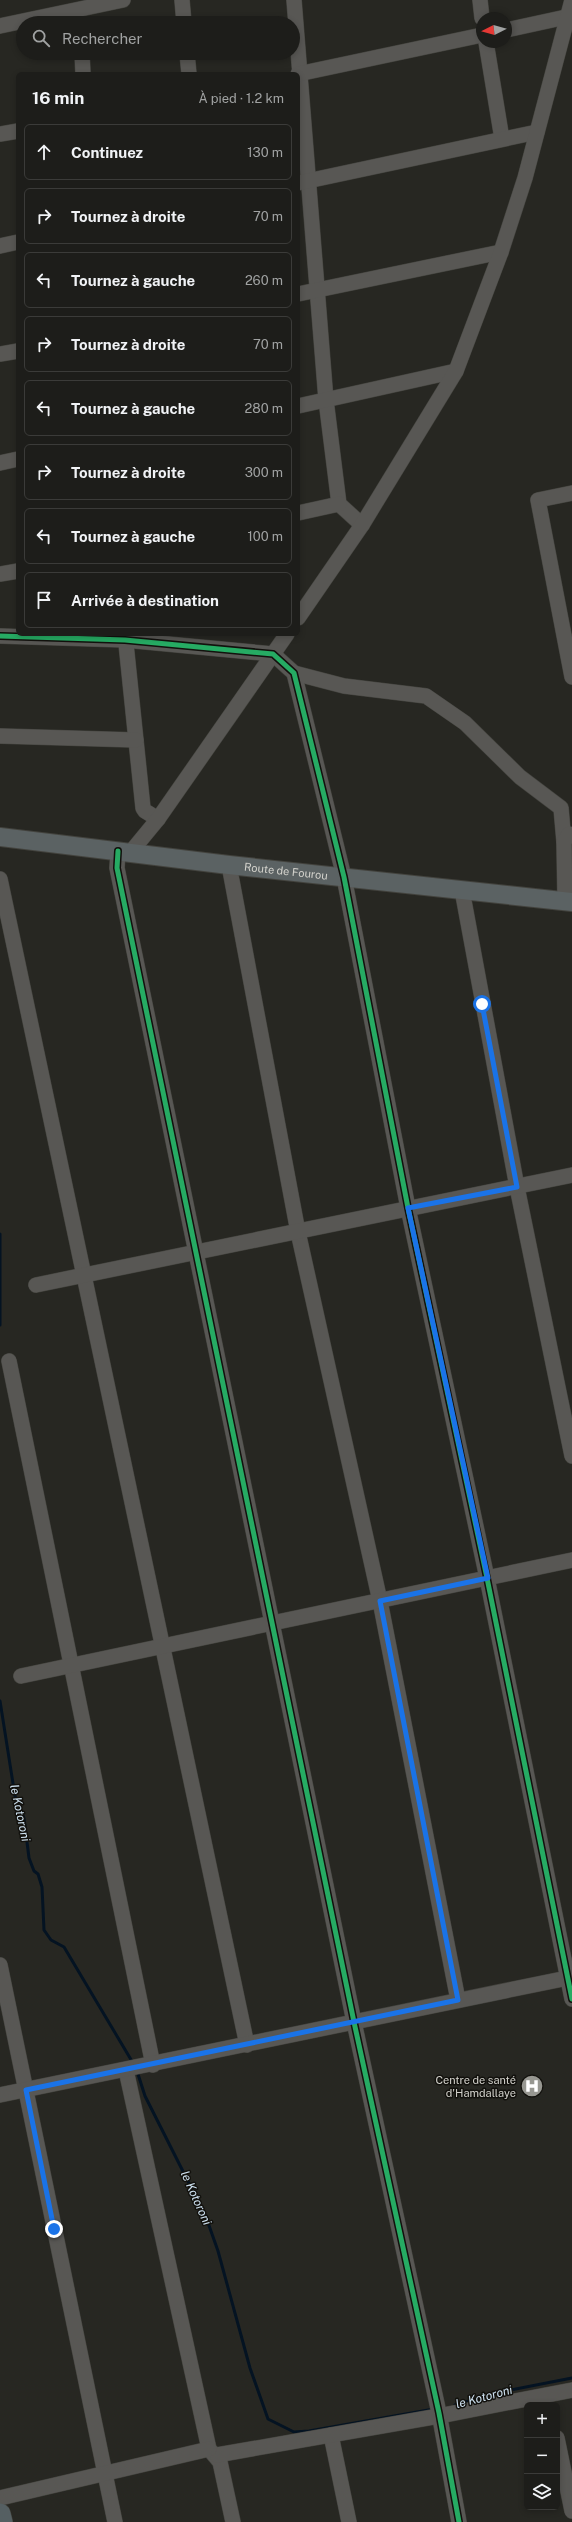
<!DOCTYPE html>
<html lang="fr">
<meta charset="utf-8">
<style>
body{margin:0;font-family:"Public Sans",sans-serif;background:#252623;color:#f1f3f6}
.controls{position:absolute;right:12px;bottom:12px;display:grid;overflow:hidden;border-radius:6px;box-shadow:0 2px 6px #0003}
.controls button{width:36px;height:36px;display:grid;place-items:center;padding:0;border:0;border-bottom:1px solid #3b3b39;background:#1d1d1a;color:#f1f3f6;font:20px sans-serif}
.compass{position:absolute;left:476px;top:12px;width:36px;height:36px;border-radius:50%;background:#1d1d1a;box-shadow:0 2px 6px #0003;rotate:264deg}
.stop{position:absolute;width:12px;height:12px;margin:-9px;border:3px solid #1a73e8;border-radius:50%;background:#fff}
.stop.end{background:#1a73e8;border-color:#fff;box-shadow:0 1px 4px #0008}
.list{margin:0;padding:0;list-style:none}
h2{display:flex;justify-content:space-between;align-items:center;height:52px;margin:0;padding:0 16px;font-size:17px}
h2 small{font-size:13px;font-weight:400;color:#a0a2a2}
.list li{display:grid;grid-template-columns:26px 1fr auto;gap:12px;align-items:center;box-sizing:border-box;height:56px;margin:0 8px 8px;padding:0 8px;border:1px solid #3b3b39;border-radius:6px}
.list b{display:block;font-size:15px;white-space:nowrap}
.list em{font-size:13px;font-style:normal;color:#a0a2a2}
.icon{flex:none;width:22px;height:22px;fill:none;stroke:currentColor;stroke-width:2;stroke-linecap:round;stroke-linejoin:round}
.map{position:relative;flex:none;width:572px;height:2522px;overflow:hidden}
.search{position:absolute;background:#1d1d1a;box-shadow:0 2px 6px #0003;left:16px;top:16px;width:284px;height:44px;display:flex;align-items:center;gap:10px;box-sizing:border-box;padding:0 14px;border-radius:22px;color:#a0a2a2;font-size:15px}
.panel{position:absolute;background:#1d1d1a;box-shadow:0 2px 6px #0003;left:16px;top:72px;width:284px;height:564px;border-radius:6px}
.map>svg:first-child{display:block}
.lines{fill:none;stroke-linecap:round;stroke-linejoin:round}
.stream{stroke:#041322;stroke-width:3}
.minor-casing{stroke:#43433e;stroke-width:16}
.major-casing{stroke:#43433e;stroke-width:20}
.highway-casing{stroke:#43433e;stroke-width:22}
.minor{stroke:#585754;stroke-width:15}
.major{stroke:#5b6263;stroke-width:18}
.highway{stroke:#555f62;stroke-width:21}
.cycleway-casing{stroke:#12110d;stroke-width:8}
.cycleway{stroke:#26ab63;stroke-width:5}
.route{stroke:#1a73e8;stroke-width:5}
.labels{text-anchor:middle;dominant-baseline:central;stroke-width:3;stroke-linejoin:round;paint-order:stroke}
.street-label{font-size:11px;fill:#d4d3cd;stroke:#12110d}
.poi-label{font-size:11px;fill:#d4d3cd;stroke:#12110d;text-anchor:end}
.water-label{font-size:12px;font-style:italic;fill:#cfe2f1;stroke:#12110d}
</style>
<div class="map">
<svg width="572" height="2522" viewBox="0 0 572 2522">
<rect width="100%" height="100%" fill="#272722"/>
<g class="lines">
<g class="stream">
<path d="M0,1234V1325"/>
<path d="M0,1701L15,1796L24,1818L29,1858L34,1871L38,1874L42,1887L44,1930L51,1940L64,1947L133,2063"/>
<path d="M137,2071L145,2096L206,2217L218,2251L250,2368L268,2419L294,2432L309,2431L434,2409"/>
<path d="M455,2405L500,2392L572,2378"/>
</g>
<g class="minor-casing">
<g id="minor">
<path d="M182,0L184,23"/>
<path d="M294,0L326,400L339,504L362,525"/>
<path d="M480,0L482,18"/>
<path d="M0,26L123,0"/>
<path d="M506,30L566,17"/>
<path d="M486,42L502,139"/>
<path d="M82,53L83,74"/>
<path d="M187,53L189,74"/>
<path d="M298,74L482,35"/>
<path d="M0,134L18,131"/>
<path d="M298,183L537,132"/>
<path d="M0,246L18,242"/>
<path d="M298,294L501,252"/>
<path d="M0,354L18,351"/>
<path d="M298,406L456,371"/>
<path d="M0,463L18,459"/>
<path d="M572,493L538,500L572,677"/>
<path d="M298,513L339,504"/>
<path d="M0,574L18,571"/>
<path d="M298,618L362,525L456,371L501,252L525,178L572,0"/>
<path d="M125,634L143,808L145,811L158,819"/>
<path d="M0,636L125,640L273,654L294,673L344,877L408,1208L487,1578L572,1999"/>
<path d="M294,673L344,686L426,696L465,723L520,777L561,808L564,842"/>
<path d="M0,736L136,740"/>
<path d="M118,851L117,868L354,2022L439,2413L459,2522"/>
<path d="M130,853L158,819L287,634"/>
<path d="M229,865L298,1232L380,1601L458,2000"/>
<path d="M0,879L247,2045"/>
<path d="M462,890L517,1187L572,1456"/>
<path d="M565,901L564,842L569,834"/>
<path d="M36,1285L572,1175"/>
<path d="M9,1361L153,2065"/>
<path d="M21,1676L572,1560"/>
<path d="M0,1965L115,2522"/>
<path d="M126,2070L209,2449L220,2462L233,2522"/>
<path d="M0,2095L572,1977"/>
<path d="M331,2435L349,2522"/>
<path d="M557,2438L572,2511"/>
<path d="M217,2455L439,2416L572,2390"/>
<path d="M0,2498L209,2449"/>
</g>
</g>
<g class="major-casing">
<g id="major">
<path id="s1" d="M0,837L229,865L572,902"/>
</g>
</g>
<g class="highway-casing">
<path id="highway" d="M0,2514L2,2522"/>
</g>
<use href="#minor" class="minor"/>
<use href="#major" class="major"/>
<use href="#highway" class="highway"/>
<g class="cycleway-casing">
<g id="cycleway">
<path d="M0,636L125,640L273,654L294,673L344,877L408,1208L487,1578L572,1999"/>
<path d="M118,851L117,868L354,2022L439,2413L459,2522"/>
</g>
</g>
<use href="#cycleway" class="cycleway"/>
</g>
<g class="lines">
<path class="route" d="M54,2229L26,2090L458,2000L380,1601L488,1578L408,1208L517,1187L482,1004"/>
</g>
<defs>
<g id="hospital-disc" transform="scale(1.15)"><circle r="9.5" fill="#979791" stroke="#12110d"/><path d="M-5-5h3v3.5h4V-5h3V5h-3V1.5h-4V5h-3Z" fill="#fff"/></g>
</defs>
<g fill-rule="evenodd">
<use href="#hospital-disc" x="532" y="2086"/>
</g>
<g class="labels">
<g class="street-label">
<text stroke="none"><textPath href="#s1" startOffset="288">Route de Fourou</textPath></text>
</g>
<g class="poi-label">
<text x="516" y="2080">Centre de santé<tspan x="516" dy="13">d'Hamdallaye</tspan></text>
</g>
<g class="water-label">
<text transform="translate(20 1813) rotate(78)">le Kotoroni</text>
<text transform="translate(196 2198) rotate(66)">le Kotoroni</text>
<text transform="translate(484 2397) rotate(-15)">le Kotoroni</text>
</g>
</g>
</svg>
<div class="controls">
<button>+</button>
<button>−</button>
<button><svg class="icon" aria-label="layers" viewBox="0 0 24 24"><path d="M12 4l9 5-9 5-9-5zM3 14l9 5 9-5"/></svg></button>
</div>
<svg class="compass" viewBox="-18 -18 36 36"><path d="M0-13l5 13h-10z" fill="#e53935"/><path d="M0 13l5-13h-10z" fill="#a0a2a2"/></svg>
<div class="stop" style="left:482px;top:1004px"></div>
<div class="stop end" style="left:54px;top:2229px"></div>
<div class="search"><svg class="icon" aria-label="search" viewBox="0 0 24 24"><circle cx="10" cy="10" r="6"/><path d="M15 15l6 6"/></svg>Rechercher</div>
<section class="panel">
<h2>16 min<small>À pied · 1.2 km</small></h2>
<ul class="list">
<li><svg class="icon" aria-label="ahead" viewBox="0 0 24 24"><path d="M12 20V5M6 11l6-6 6 6"/></svg><div><b>Continuez</b></div><em>130 m</em></li>
<li><svg class="icon" aria-label="right" viewBox="0 0 24 24"><path d="M7 20v-9h11M14 6l5 5-5 5"/></svg><div><b>Tournez à droite</b></div><em>70 m</em></li>
<li><svg class="icon" aria-label="left" viewBox="0 0 24 24"><path d="M17 20v-9H6M10 6l-5 5 5 5"/></svg><div><b>Tournez à gauche</b></div><em>260 m</em></li>
<li><svg class="icon" aria-label="right" viewBox="0 0 24 24"><path d="M7 20v-9h11M14 6l5 5-5 5"/></svg><div><b>Tournez à droite</b></div><em>70 m</em></li>
<li><svg class="icon" aria-label="left" viewBox="0 0 24 24"><path d="M17 20v-9H6M10 6l-5 5 5 5"/></svg><div><b>Tournez à gauche</b></div><em>280 m</em></li>
<li><svg class="icon" aria-label="right" viewBox="0 0 24 24"><path d="M7 20v-9h11M14 6l5 5-5 5"/></svg><div><b>Tournez à droite</b></div><em>300 m</em></li>
<li><svg class="icon" aria-label="left" viewBox="0 0 24 24"><path d="M17 20v-9H6M10 6l-5 5 5 5"/></svg><div><b>Tournez à gauche</b></div><em>100 m</em></li>
<li><svg class="icon" aria-label="arrive" viewBox="0 0 24 24"><path d="M6 21V4h12l-3 4 3 4H6"/></svg><div><b>Arrivée à destination</b></div></li>
</ul>
</section>
</div>
